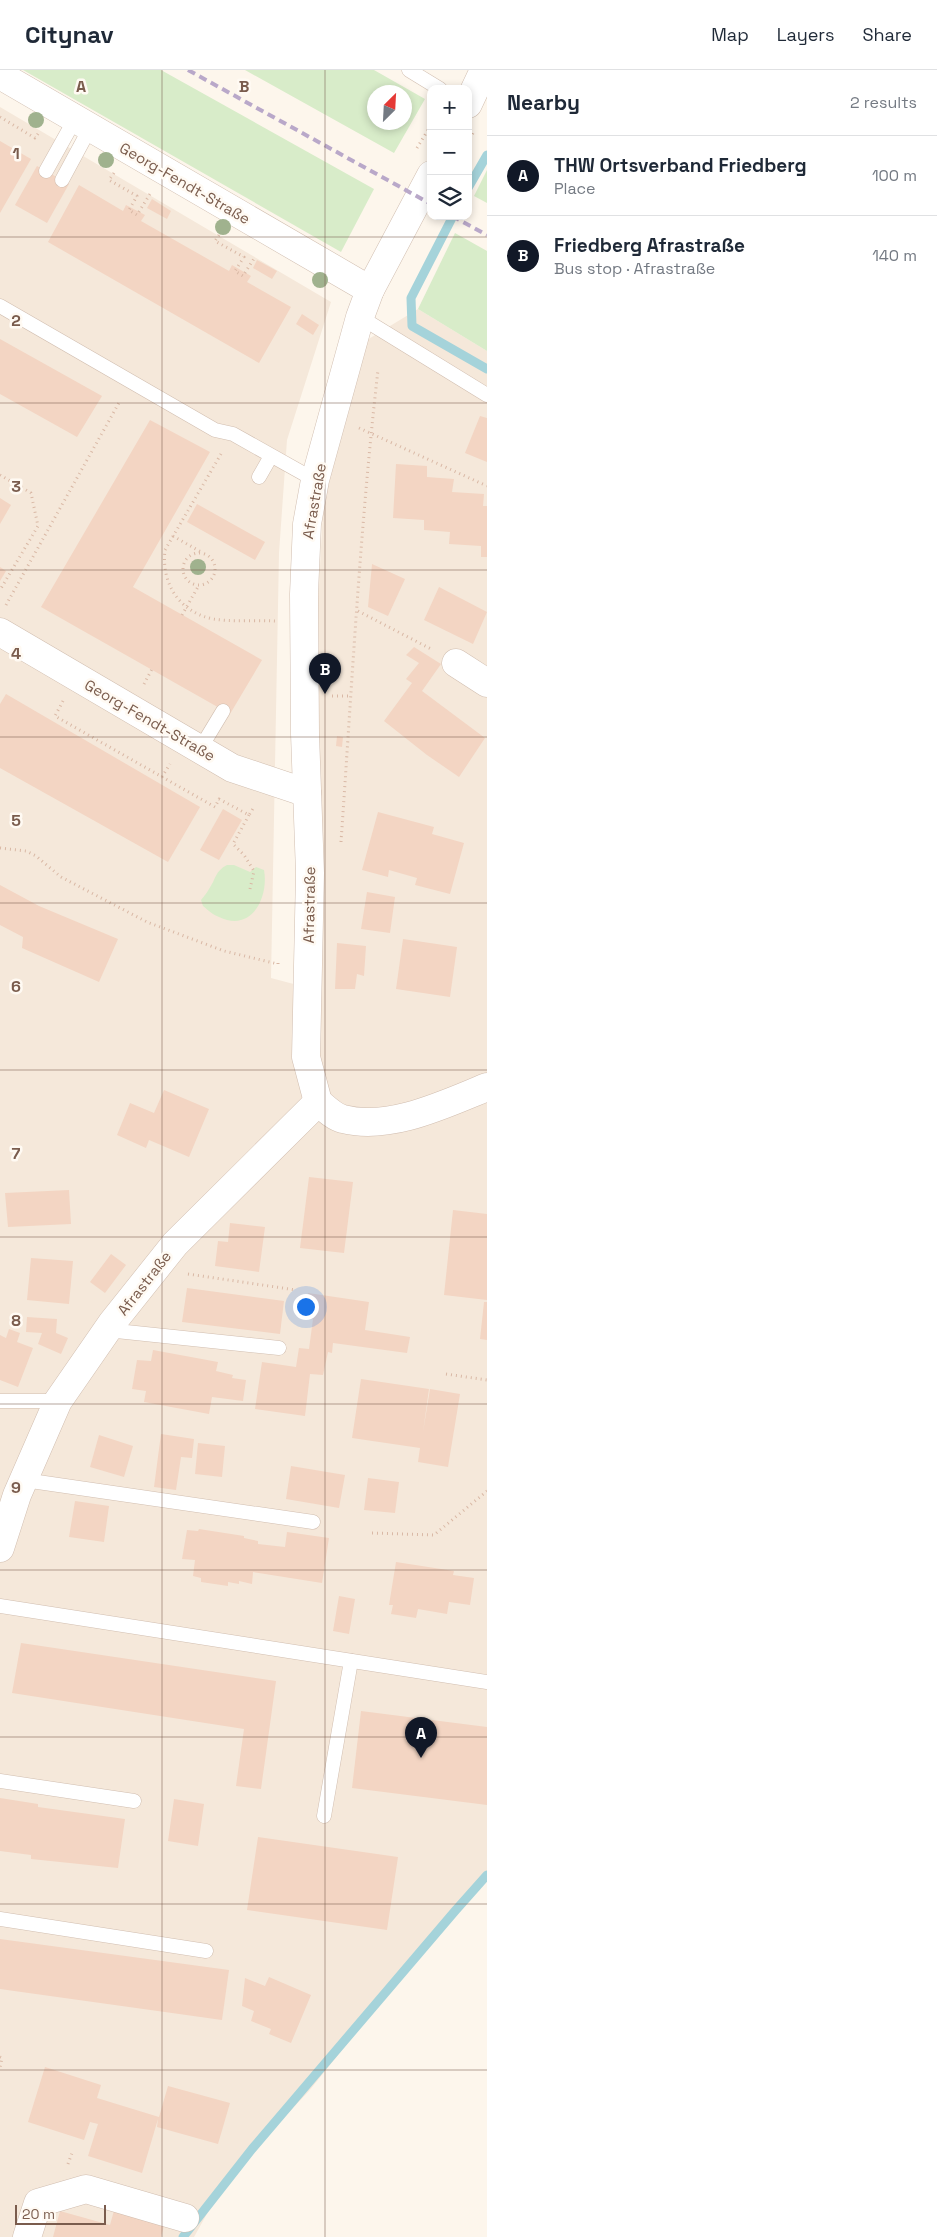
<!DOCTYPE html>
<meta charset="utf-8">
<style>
body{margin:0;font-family:"Space Grotesk",sans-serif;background:#f6f6f7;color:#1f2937}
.controls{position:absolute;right:15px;top:15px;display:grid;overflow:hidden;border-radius:10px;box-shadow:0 2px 8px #0003}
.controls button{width:45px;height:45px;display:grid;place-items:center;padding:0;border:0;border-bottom:1px solid #e0e1e3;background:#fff;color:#1f2937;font:25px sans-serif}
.compass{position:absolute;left:367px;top:15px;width:45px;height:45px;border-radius:50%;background:#fff;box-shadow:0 2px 8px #0003;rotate:24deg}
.scale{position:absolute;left:15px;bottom:12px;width:91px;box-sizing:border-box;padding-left:5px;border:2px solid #7a5c4d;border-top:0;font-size:14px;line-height:18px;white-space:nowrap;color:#7a5c4d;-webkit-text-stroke:4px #fffaf3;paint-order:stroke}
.you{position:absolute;left:305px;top:1236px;width:18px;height:18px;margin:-12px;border:4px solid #fff;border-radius:50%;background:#1a73e8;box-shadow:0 0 0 8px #1a73e833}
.badge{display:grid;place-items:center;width:32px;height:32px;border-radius:50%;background:#111827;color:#fff;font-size:16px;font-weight:700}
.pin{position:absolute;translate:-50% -41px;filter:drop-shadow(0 1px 2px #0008)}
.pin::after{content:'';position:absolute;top:26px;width:18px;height:15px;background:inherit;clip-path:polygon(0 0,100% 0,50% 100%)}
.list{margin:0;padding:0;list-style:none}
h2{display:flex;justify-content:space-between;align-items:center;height:65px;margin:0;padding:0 20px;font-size:21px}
h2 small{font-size:16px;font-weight:400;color:#747a83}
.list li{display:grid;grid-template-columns:32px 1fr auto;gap:15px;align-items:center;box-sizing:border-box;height:80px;padding:0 20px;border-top:1px solid #e0e1e3}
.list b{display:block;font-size:19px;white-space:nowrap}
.list p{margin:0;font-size:16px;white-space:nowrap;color:#747a83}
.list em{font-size:16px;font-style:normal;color:#747a83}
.icon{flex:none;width:28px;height:28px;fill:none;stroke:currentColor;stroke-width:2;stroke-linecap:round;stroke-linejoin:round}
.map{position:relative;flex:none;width:487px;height:2167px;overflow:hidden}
header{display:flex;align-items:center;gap:30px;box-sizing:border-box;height:70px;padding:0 25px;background:#fff;border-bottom:1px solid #e0e1e3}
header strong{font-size:24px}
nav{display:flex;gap:28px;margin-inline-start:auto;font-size:18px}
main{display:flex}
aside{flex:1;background:#fff}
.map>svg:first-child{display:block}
.residential{fill:#f5e8da}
.green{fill:#d8ecc9;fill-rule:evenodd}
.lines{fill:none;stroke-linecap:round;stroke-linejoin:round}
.stream{stroke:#a5d3da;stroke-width:9}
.building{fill:#f3d5c3}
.service-casing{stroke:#d1beb0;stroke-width:15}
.minor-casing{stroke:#d1beb0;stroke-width:29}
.tertiary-casing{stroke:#d1beb0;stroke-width:29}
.path{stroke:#d9b8a5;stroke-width:3;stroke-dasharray:1 4;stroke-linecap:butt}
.service{stroke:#fff;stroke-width:14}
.minor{stroke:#fff;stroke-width:28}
.tertiary{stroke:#fff;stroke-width:28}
.rail{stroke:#b9a8c9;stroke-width:4;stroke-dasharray:8 5;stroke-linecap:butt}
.tree{fill:#a0b28e}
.grid{fill:none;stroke:#7a5c4d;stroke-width:1;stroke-opacity:0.55}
.labels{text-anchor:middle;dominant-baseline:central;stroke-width:5;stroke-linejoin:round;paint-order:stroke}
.street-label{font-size:15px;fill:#7a5c4d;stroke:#fffaf3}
.grid-label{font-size:16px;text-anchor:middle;font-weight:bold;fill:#7a5c4d;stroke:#fffaf3;stroke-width:5;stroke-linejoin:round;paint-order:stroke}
</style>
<header>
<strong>Citynav</strong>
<nav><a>Map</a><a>Layers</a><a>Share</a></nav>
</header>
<main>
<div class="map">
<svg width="487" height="2167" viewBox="0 0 487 2167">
<rect width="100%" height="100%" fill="#fdf6ec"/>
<path class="residential" d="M0,37L331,232L287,370L279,483L271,908L320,921L316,570L323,441L333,385L362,273L418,239L487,281V1802L475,1815L309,2021L227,2108L194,2167H0Z"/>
<g class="green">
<path d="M23,0H161L374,119L341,182Z"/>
<path d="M245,0H374L425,29L394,83ZM404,22V52H374V22Z"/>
<path d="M487,100V133L474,126Z"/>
<path d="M455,163L487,181V281L418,239Z"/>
<path d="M227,795H234L250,802L256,797L264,800C269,827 252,863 219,847C213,845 208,840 203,836L201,830C204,826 207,823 209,819C216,809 215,801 227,795Z"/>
</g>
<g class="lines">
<g class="stream">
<path d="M468,118L487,85"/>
<path d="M453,146L411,228L412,256L487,299"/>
<path d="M183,2167L252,2079L455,1841L487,1805"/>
</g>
</g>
<g class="building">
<path d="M0,71L31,89L0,143Z"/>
<path d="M37,96L69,114L47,153L15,135Z"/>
<path d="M79,115L123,141L126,135L145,145L141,151L229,201L232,195L251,206L247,212L291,237L259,293L48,172Z"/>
<path d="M152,129L171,141L167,149L147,138Z"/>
<path d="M257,190L277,201L272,209L253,198Z"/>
<path d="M302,244L319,255L313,265L296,254Z"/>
<path d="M0,269L102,326L77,367L0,324Z"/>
<path d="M480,346L487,348V392L465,383Z"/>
<path d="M150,350L210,382L133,517L262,590L230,644L41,537Z"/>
<path d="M396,394L427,396V407L454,409L452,422L484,424L483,436H487V487H481V476L449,474L450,462L424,460V450L393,448Z"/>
<path d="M0,428L11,435L0,454Z"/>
<path d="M197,434L265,472L255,490L187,452Z"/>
<path d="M372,494L405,509L388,546L368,537Z"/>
<path d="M0,497L6,501L0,511Z"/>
<path d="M439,517L487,542L473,574L424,550Z"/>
<path d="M414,577L441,594L422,621L485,668L459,707L427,685L384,651L412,613L406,609L419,593L406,585Z"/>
<path d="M6,624L200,737L168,792L0,698V634Z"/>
<path d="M337,666L343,667L342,677L336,676Z"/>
<path d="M223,739L242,750L219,790L200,780Z"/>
<path d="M378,742L434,757L432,764L464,773L450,824L415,815L417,808L389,800L388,807L362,800Z"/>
<path d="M0,815L39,836L118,869L99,912L22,878L23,867L0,855Z"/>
<path d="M367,822L395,827L390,863L361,859Z"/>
<path d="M403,869L457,877L450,927L396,919Z"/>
<path d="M337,873L366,876L364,906L357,904L355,919H335Z"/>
<path d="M164,1020L209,1039L189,1087L149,1070L146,1078L117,1065L130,1033L154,1043Z"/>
<path d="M309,1107L353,1112L344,1183L300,1178Z"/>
<path d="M69,1120L71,1154L8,1157L5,1123Z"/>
<path d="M453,1140L487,1144V1230L444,1225Z"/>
<path d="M230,1153L265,1157L259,1202L215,1196L218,1171L228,1172Z"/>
<path d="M111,1184L126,1195L105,1223L90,1212Z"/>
<path d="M31,1188L73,1191L69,1234L27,1230Z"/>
<path d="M187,1218L284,1231L280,1264L182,1252Z"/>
<path d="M308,1223L369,1232L365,1260L410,1267L407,1283L333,1273L332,1283L328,1282L323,1305L310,1304L305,1346L255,1339L262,1292L296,1297L299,1278L309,1279L313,1249L304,1248Z"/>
<path d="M484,1232H487V1270L480,1269Z"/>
<path d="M27,1247L57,1249L56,1263L68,1268L61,1284L38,1274L42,1263L26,1262Z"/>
<path d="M9,1259L20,1263L17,1272L33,1278L18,1317L0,1310V1265L6,1268Z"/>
<path d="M153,1280L218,1292L216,1301L233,1305L232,1308L246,1310L243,1331L212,1327L209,1344L144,1332L146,1321L132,1319L137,1290L151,1291Z"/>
<path d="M361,1309L429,1319L423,1362L430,1319L460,1324L448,1397L418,1392L420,1378L352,1368Z"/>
<path d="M161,1364L194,1369L192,1388L181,1387L176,1420L154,1417Z"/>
<path d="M99,1365L133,1376L124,1407L90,1397Z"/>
<path d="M198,1373L225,1376L222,1407L195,1404Z"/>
<path d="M291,1396L345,1405L339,1438L286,1429Z"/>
<path d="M368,1408L399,1412L395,1443L364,1440Z"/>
<path d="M75,1431L109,1436L104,1472L69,1467Z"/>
<path d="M199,1459L244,1466V1468L258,1471V1474L285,1477L287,1462L329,1468L322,1513L253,1502L252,1514L239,1511V1514L228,1512V1516L201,1512V1508L193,1506L195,1490L182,1489L187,1460L198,1461Z"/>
<path d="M396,1492L454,1501L453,1505L474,1508L470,1535L449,1532L447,1544L418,1539L416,1548L391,1544L393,1535H389Z"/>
<path d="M339,1526L355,1529L349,1564L333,1561Z"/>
<path d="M21,1573L276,1611L261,1719L236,1716L244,1659L12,1623Z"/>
<path d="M361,1641L487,1657V1735L352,1718Z"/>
<path d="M0,1728L38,1734V1737L125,1749L118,1798L31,1789V1785L0,1781Z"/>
<path d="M174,1729L204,1734L198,1776L168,1771Z"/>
<path d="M258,1767L398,1787L387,1860L247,1840Z"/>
<path d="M0,1869L229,1900L222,1950L0,1919Z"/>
<path d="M269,1907L311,1925L291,1973L269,1964L271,1959L251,1951L254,1941L242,1936L245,1908L265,1916Z"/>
<path d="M45,1997L101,2015L97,2028L159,2047L168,2016L230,2033L218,2074L157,2057L158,2049L142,2103L88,2086L98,2054L90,2052L84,2070L28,2052Z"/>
<path d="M115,2137L165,2152L161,2167H53L60,2141L110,2155Z"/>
</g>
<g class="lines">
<g class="service-casing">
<g id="service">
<path d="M409,0L440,19"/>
<path d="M46,101L75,49"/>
<path d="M62,110L90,58"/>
<path d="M0,236L215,360L233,364L315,410"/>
<path d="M360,247L487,325"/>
<path d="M259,407L271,386"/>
<path d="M200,679L223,641"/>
<path d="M107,1260L279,1278"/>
<path d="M0,1331H58"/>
<path d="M24,1410L313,1452"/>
<path d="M0,1536L487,1612"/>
<path d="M0,1711L134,1731"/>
<path d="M324,1746L351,1591"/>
<path d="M0,1849L206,1881"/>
</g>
</g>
<g class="minor-casing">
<g id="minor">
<path d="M0,5L370,220"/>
<path d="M0,562L232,698L307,723"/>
<path d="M456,593L487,613"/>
<path d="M27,2167L38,2133L86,2119L185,2148"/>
</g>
</g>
<g class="tertiary-casing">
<g id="tertiary">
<path d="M468,34L484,0"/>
<path d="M318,1032L306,987L310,803L305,664L304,524L307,454L315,410L360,247L370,220L431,105"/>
<path d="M318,1032C325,1038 334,1047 343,1049C390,1061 445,1034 487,1017"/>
<path d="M0,1478L17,1425L58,1331L112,1253L175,1174L318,1032"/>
</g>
</g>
<g class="path">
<path d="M0,47L35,68L40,61"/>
<path d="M468,73L473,63"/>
<path d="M417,78L431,55"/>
<path d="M114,103L109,110L137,126L129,140L137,145L150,124"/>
<path d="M219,165L215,171L244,187L235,201L243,206L255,187"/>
<path d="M359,358L487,416"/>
<path d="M221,384L165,480C161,513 179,542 213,549C232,552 255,550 275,551"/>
<path d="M0,405L31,423L38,456L0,520"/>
<path d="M173,466L201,482"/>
<circle cx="199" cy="499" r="16"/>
<path d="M6,535L120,331"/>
<path d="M358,541L431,579"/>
<path d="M182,545L199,515"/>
<path d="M144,614L152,599"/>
<path d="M332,626H352"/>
<path d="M63,631L55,646L215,737L219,729L249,745L254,737"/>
<path d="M162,707L170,694"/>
<path d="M249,745L233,774L244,785L254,801L250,819"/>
<path d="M341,772C352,615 360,457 378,300"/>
<path d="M0,778L26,781L36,786L61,807L147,852L224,881L278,894V893"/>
<path d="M188,1204L296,1220"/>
<path d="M446,1304L487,1310"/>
<path d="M372,1463L434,1465L487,1421"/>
<path d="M0,1987L2,1988L0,1997"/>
<path d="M68,2094L72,2083"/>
</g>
<use href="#service" class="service"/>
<use href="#minor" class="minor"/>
<use href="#tertiary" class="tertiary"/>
<g class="rail">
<path d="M188,0L431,134"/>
<path d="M452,146L487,165"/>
</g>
</g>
<g class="tree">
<circle cx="36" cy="50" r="8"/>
<circle cx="106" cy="90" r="8"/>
<circle cx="223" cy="157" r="8"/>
<circle cx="320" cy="210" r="8"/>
<circle cx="198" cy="497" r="8"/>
</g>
<path class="grid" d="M162,0V2167M325,0V2167M0,167H487M0,333H487M0,500H487M0,667H487M0,833H487M0,1000H487M0,1167H487M0,1334H487M0,1500H487M0,1667H487M0,1834H487M0,2000H487"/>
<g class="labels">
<g class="street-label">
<text transform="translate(185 113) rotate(30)">Georg-Fendt-Straße</text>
<text transform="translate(314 431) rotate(-80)">Afrastraße</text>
<text transform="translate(150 650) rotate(30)">Georg-Fendt-Straße</text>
<text transform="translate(309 835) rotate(-89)">Afrastraße</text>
<text transform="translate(144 1213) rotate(-52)">Afrastraße</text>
</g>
</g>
<g class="grid-label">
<text x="81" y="22">A</text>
<text x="244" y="22">B</text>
<text x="16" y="89">1</text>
<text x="16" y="256">2</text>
<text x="16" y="422">3</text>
<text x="16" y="589">4</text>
<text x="16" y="756">5</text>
<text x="16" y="922">6</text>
<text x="16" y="1089">7</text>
<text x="16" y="1256">8</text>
<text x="16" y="1423">9</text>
</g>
</svg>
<div class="controls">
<button>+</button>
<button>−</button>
<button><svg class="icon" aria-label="layers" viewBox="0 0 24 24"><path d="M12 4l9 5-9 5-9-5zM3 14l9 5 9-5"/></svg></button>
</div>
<svg class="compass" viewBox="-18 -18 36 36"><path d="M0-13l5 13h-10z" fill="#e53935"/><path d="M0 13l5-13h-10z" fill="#747a83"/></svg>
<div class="scale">20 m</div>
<div class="you"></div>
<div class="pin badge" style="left:421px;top:1688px">A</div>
<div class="pin badge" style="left:325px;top:624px">B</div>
</div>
<aside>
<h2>Nearby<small>2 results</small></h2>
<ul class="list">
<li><span class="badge">A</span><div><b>THW Ortsverband Friedberg</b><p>Place</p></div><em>100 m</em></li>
<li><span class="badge">B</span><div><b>Friedberg Afrastraße</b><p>Bus stop · Afrastraße</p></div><em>140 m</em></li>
</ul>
</aside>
</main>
